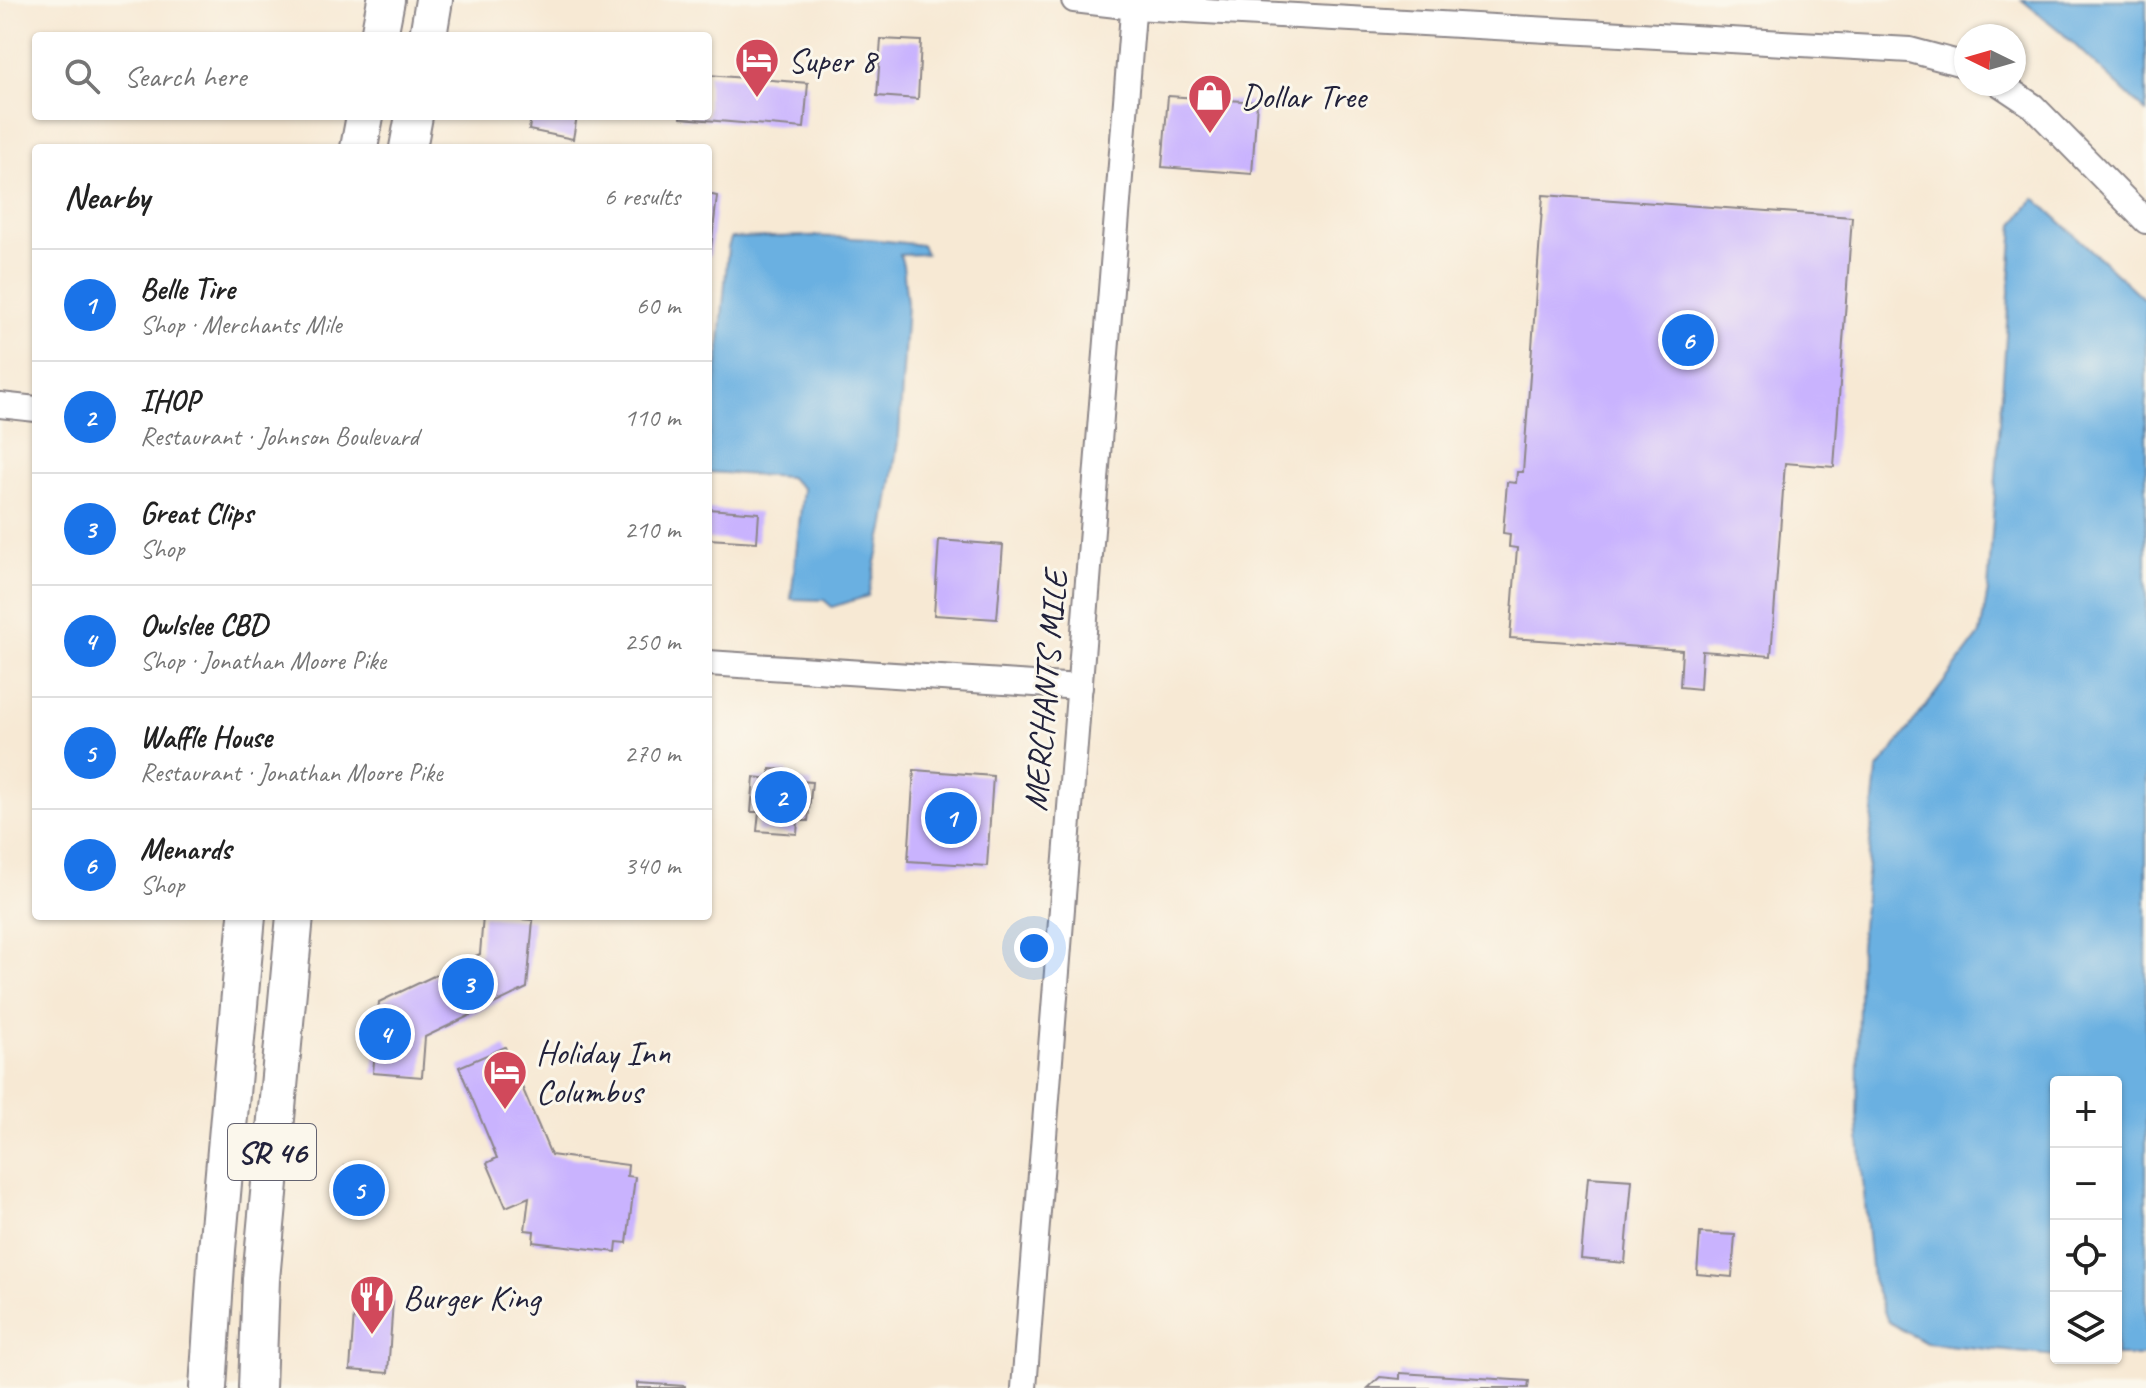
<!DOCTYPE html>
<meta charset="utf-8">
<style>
body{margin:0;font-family:Caveat,sans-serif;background:#f6f6f6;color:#222}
.controls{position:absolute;right:24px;bottom:24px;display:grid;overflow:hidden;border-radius:8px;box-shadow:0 2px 6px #0004}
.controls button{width:72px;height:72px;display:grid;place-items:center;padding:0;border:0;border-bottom:2px solid #e0e0e0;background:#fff;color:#222;font:40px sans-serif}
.compass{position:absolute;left:1954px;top:24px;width:72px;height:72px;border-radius:50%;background:#fff;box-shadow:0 2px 6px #0004;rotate:275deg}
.you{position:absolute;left:1034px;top:948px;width:28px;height:28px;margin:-20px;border:6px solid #fff;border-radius:50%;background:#1a73e8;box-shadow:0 0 0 12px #1a73e833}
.badge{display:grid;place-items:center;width:52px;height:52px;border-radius:50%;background:#1a73e8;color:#fff;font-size:26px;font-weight:700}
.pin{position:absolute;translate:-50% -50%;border:4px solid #fff;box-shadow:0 2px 8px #0006}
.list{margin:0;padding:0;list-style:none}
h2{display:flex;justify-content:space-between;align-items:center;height:104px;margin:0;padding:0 32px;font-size:34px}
h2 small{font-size:26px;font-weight:400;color:#767676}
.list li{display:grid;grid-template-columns:52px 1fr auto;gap:24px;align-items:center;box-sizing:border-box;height:112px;padding:0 32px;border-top:2px solid #e0e0e0}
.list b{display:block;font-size:30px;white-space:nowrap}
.list p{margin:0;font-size:26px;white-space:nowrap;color:#767676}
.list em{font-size:26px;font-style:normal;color:#767676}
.icon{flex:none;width:44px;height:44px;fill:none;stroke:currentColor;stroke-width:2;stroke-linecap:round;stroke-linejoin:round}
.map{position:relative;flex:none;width:2146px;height:1388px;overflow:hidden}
.search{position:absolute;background:#fff;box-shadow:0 2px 6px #0004;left:32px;top:32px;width:680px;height:88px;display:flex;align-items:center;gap:20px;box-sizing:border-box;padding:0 28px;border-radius:8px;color:#767676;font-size:30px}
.panel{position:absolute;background:#fff;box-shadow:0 2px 6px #0004;left:32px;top:144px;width:680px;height:776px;border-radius:8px}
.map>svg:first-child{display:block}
.water{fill:#6bb0e1;stroke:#46698e;stroke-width:2}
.building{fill:#c9b3fe}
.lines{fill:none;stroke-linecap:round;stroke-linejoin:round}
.minor-casing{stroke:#8c8688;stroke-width:28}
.highway-casing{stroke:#8c8688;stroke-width:40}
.minor{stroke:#fff;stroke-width:24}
.highway{stroke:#fff;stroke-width:36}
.labels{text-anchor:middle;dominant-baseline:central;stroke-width:6;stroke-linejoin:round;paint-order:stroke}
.shield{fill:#fbf7ec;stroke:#636270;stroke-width:2}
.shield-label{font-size:32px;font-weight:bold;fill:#22223b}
.poi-label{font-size:34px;fill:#22223b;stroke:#fbf7ec;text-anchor:start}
.street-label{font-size:34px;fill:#22223b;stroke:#fbf7ec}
</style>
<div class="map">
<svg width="2146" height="1388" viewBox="0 0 2146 1388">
<rect width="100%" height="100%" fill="#fbf7ec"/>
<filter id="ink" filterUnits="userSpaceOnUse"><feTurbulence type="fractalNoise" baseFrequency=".0125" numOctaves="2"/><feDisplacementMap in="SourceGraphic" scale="16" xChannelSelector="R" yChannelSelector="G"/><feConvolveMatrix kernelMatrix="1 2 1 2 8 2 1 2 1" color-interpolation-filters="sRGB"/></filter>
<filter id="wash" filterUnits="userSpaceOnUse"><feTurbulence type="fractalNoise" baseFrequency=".006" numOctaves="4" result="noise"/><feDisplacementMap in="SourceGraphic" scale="32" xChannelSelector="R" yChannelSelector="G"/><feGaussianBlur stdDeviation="1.8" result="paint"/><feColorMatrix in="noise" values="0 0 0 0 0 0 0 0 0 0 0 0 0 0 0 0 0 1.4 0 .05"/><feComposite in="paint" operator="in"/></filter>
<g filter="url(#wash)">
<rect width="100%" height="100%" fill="#f7e9d4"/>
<g class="water">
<path d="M2022,0H2146V112L2060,31Z"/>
<path d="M2035,198L2146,301V1356H2116V1082H2056V1356L1926,1343L1888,1322L1872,1279L1857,1116L1860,947L1877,771L1980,634L1988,590L2014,224Z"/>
<path d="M814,236L869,239L922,245L926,254L900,255L903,265L907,304L899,435L885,524L868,596L832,607L824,600L791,599L803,489L789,477L708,472V440L719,353L728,248L731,238Z"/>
</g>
<g id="blocks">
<g class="building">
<path d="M881,39L921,41L918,99L877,96Z"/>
<path d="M708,75L808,83L804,128L681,118V116H708Z"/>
<path d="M1168,96L1257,102L1252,174L1162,167Z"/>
<path d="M531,116H577L573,139L529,130Z"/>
<path d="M708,194L717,196L710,256H708Z"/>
<path d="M1543,195L1852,217L1834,467L1785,463L1771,656L1702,651L1700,689L1680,687L1682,650L1510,638L1517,548L1509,547L1510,534L1503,533L1507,482L1516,483L1517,472H1523Z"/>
<path d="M708,509L759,513L757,542L708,539Z"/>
<path d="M939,540L1003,545L997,619L934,615Z"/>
<path d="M770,769L788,770L787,780L812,782L808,821H798L797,834L757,831L759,812H751L754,777L770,779Z"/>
<path d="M914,770L993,776L987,866L908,861Z"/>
<path d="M483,916L533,920L527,988L425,1037L422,1077L373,1073L379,1002L480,954Z"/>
<path d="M505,1047L551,1155L628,1165L627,1176L635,1177L627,1243L617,1242L616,1252L533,1242L534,1231L525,1230L529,1197L506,1207L487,1163L497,1158L459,1067Z"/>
<path d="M345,1166L377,1170L373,1213L340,1210Z"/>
<path d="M1588,1177L1632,1180L1625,1263L1581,1259Z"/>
<path d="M1700,1233L1735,1235L1732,1277L1697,1274Z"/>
<path d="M355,1299L393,1301L388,1373L350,1370Z"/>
<path d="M1400,1373L1529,1381L1528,1388H1368L1380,1377L1400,1379Z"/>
<path d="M637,1383L685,1386V1388H637Z"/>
</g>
</g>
</g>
<g filter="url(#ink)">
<use href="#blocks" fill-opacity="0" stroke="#8c8688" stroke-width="2"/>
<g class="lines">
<g class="minor-casing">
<g id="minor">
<path d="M1074,0L1134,7L1910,50L1966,65"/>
<path d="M2000,84L2033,106L2146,221"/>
<path d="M0,405L36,409"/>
<path d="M708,663L1080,687"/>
<path d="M1024,1388L1134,0"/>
</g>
</g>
<g class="highway-casing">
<g id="highway">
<path d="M379,36L386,0"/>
<path d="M428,36L434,0"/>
<path d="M359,148L365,116"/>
<path d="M408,148L414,116"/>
<path d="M208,1388L217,1250L247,916"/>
<path d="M257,1388L261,1279L295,916"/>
</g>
</g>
<use href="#minor" class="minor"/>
<use href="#highway" class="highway"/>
</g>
</g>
<defs>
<g id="hotel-pin" transform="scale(2.3)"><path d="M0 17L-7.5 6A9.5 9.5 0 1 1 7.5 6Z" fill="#d1495b" stroke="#fbf7ec"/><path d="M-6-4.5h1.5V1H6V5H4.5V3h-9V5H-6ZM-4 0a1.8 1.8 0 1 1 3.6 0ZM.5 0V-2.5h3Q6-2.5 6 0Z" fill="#fff"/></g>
<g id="shop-pin" transform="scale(2.3)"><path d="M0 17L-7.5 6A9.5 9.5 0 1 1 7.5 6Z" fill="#d1495b" stroke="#fbf7ec"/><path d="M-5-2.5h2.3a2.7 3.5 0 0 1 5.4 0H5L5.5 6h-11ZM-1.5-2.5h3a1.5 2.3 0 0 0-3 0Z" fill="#fff"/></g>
<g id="restaurant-pin" transform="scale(2.3)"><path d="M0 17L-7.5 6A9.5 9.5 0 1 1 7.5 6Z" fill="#d1495b" stroke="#fbf7ec"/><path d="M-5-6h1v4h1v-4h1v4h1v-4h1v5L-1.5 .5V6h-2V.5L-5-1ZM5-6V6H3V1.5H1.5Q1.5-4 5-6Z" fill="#fff"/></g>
</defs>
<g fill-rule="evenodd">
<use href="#hotel-pin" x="757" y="60"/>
<use href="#shop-pin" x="1210" y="96"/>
<use href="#hotel-pin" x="505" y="1072"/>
<use href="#restaurant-pin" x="372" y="1297"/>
</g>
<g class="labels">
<rect class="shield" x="228" y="1124" width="88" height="56" rx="6"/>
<g class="shield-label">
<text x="272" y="1152">SR 46</text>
</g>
<g class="poi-label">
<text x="788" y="60">Super 8</text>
<text x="1241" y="96">Dollar Tree</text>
<text x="536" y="1052">Holiday Inn<tspan x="536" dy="39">Columbus</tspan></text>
<text x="403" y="1297">Burger King</text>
</g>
<g class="street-label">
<text transform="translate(1045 691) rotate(-85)">MERCHANTS MILE</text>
</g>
</g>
</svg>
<div class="controls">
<button>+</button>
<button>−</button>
<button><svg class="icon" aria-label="locate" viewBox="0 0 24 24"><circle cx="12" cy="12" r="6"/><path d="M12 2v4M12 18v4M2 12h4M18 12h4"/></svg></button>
<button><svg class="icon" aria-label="layers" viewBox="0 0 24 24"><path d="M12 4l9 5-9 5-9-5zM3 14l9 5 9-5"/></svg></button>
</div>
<svg class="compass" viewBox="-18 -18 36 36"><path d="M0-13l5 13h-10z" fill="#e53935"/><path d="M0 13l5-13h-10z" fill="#767676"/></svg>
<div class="you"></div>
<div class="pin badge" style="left:951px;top:818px">1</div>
<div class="pin badge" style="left:781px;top:797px">2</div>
<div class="pin badge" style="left:468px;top:984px">3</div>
<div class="pin badge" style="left:385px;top:1034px">4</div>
<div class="pin badge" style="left:359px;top:1190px">5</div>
<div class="pin badge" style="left:1688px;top:340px">6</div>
<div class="search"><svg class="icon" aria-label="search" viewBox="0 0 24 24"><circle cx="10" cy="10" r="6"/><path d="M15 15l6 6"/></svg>Search here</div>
<section class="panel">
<h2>Nearby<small>6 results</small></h2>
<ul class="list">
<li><span class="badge">1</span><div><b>Belle Tire</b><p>Shop · Merchants Mile</p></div><em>60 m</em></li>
<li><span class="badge">2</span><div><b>IHOP</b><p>Restaurant · Johnson Boulevard</p></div><em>110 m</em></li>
<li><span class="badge">3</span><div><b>Great Clips</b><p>Shop</p></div><em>210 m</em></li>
<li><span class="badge">4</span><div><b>Owlslee CBD</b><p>Shop · Jonathan Moore Pike</p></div><em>250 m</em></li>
<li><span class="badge">5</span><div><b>Waffle House</b><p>Restaurant · Jonathan Moore Pike</p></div><em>270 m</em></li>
<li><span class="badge">6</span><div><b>Menards</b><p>Shop</p></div><em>340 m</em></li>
</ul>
</section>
</div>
